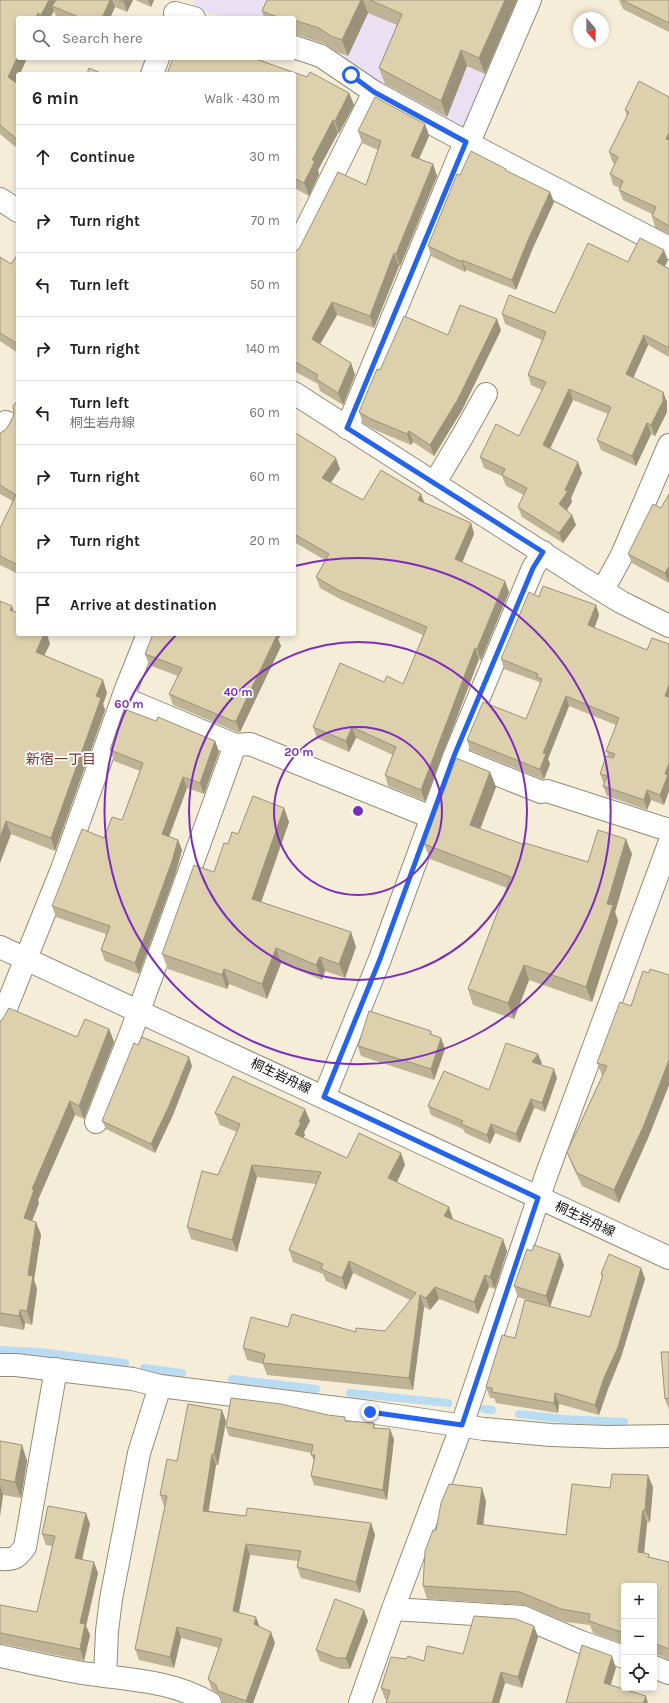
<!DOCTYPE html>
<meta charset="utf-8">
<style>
body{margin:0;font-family:Karla,"Noto Sans JP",sans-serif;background:#f2f2f2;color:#202124}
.controls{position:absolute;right:12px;bottom:12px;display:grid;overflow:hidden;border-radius:4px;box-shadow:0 2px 6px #0003}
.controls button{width:36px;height:36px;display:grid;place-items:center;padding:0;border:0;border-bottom:1px solid #e0e0e0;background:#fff;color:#202124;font:20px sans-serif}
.compass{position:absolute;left:573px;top:12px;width:36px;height:36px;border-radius:50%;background:#fff;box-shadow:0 2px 6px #0003;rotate:159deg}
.stop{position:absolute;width:12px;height:12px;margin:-9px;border:3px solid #2563eb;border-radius:50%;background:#fff}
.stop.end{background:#2563eb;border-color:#fff;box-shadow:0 1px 4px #0008}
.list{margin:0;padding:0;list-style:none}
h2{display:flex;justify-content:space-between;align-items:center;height:52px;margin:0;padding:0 16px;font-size:17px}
h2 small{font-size:13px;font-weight:400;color:#757577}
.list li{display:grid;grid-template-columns:26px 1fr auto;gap:12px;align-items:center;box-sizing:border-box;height:64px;padding:0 16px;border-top:1px solid #e0e0e0}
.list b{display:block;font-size:15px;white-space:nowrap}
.list p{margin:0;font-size:13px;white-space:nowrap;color:#757577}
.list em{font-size:13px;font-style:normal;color:#757577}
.icon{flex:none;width:22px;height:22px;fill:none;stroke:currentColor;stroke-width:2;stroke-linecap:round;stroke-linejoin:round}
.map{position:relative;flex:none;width:669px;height:1703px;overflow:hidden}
.search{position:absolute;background:#fff;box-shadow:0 2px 6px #0003;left:16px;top:16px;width:280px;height:44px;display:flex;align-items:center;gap:10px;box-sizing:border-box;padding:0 14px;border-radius:4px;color:#757577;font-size:15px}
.panel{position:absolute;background:#fff;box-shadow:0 2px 6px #0003;left:16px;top:72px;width:280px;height:564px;border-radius:4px}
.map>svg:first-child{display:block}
.industrial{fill:#ebdff3}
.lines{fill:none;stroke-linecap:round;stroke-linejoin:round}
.stream{stroke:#b9dcf2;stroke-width:8}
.minor-casing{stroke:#938b78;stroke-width:24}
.major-casing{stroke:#938b78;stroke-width:24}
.minor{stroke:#fff;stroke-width:22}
.major{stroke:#fff;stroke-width:22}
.wall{fill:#beb395}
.shaded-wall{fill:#9b9279}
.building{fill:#ddd0ad;stroke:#9b9279}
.route{stroke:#2563eb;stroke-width:5}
.ring{fill:none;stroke:#7b2cbf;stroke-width:2}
.labels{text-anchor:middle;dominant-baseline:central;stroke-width:3.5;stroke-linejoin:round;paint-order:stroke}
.street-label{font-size:13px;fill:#0e0b05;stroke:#fff}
.neighbourhood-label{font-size:14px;fill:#7d3532;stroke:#fff}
.centre{fill:#7b2cbf;stroke:#fff;stroke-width:2}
.ring-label{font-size:12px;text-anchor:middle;font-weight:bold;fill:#7b2cbf;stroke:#fff;stroke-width:3.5;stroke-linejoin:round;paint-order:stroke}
</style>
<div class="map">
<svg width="669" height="1703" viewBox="0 0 669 1703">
<rect width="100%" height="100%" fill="#f6edd8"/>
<path class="industrial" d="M193,0H522L469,127L459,131L294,40V18H226L195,8Z"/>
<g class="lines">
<g class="stream">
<path d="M0,1350L40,1352L125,1363"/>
<path d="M144,1368L182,1373"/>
<path d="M232,1379L316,1389"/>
<path d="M350,1393L448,1403"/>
<path d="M484,1409L492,1410"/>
<path d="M519,1414L563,1419L624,1422"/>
</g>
<g class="minor-casing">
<g id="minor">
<path d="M175,13L194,18"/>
<path d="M294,47L321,56L374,92L466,142L669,248"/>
<path d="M152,74L158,58"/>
<path d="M0,199L18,211"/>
<path d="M294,253L374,92"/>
<path d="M294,393L585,580L621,602L669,626"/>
<path d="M347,428L459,156L466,142L473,133L530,0"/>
<path d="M0,432L6,422"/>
<path d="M434,484L462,437L486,394"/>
<path d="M603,590L622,555L669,445"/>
<path d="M123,698L235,745L250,744L431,817"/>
<path d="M454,757L541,792L547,791L669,830"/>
<path d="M0,1023L62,869L126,689L148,634"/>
<path d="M324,1097L380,959L454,757L533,568L543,552"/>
<path d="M96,1122L132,1030L235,745"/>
<path d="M0,1365H16L133,1379L160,1386L370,1412L484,1429L551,1435L607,1437L669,1436"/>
<path d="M0,1559C14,1560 17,1558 25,1547L56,1369"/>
<path d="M393,1609L523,1617L581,1642L624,1657"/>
<path d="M0,1656C30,1662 60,1670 90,1674C131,1680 173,1681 210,1703"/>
<path d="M654,1667L669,1673"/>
<path d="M105,1676L107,1631L111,1599L139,1453L160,1386"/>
<path d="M360,1703L393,1609L462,1425L546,1176L669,844"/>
</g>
</g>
<g class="major-casing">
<path id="major" d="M0,947L669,1258"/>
</g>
<use href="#minor" class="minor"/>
<use href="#major" class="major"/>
</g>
<g class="wall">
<path d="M0,0H133L127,12L115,7L110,18H60L56,16L54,11L50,18H18V58H27L16,83L18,84V149L0,134Z"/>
<path d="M135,0H154L151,7Z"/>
<path d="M267,0H517L485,74L467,66L447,117L385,84L379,68L397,25L368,13L348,56L337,52L325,44L298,35H294V18H264L262,11Z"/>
<path d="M619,0H669V32L623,9Z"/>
<path d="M294,74L349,93L354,105L339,133H338L318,170L319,174L309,196L294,188Z"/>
<path d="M669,97V235L655,227L652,216V214L623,200L619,190L620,188L613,185L610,174L615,164L613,163L609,152L627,116L625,110Z"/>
<path d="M425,124L429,136L419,159L433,164L437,176L400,266H399L374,328L337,315L320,344L351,363L355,375L343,405L320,391L318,384L294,371V252L296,251L366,185L378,150L362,143L358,131Z"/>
<path d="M506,169V171L550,192L554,202L532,250L516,290L466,270L465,272L431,256L428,246L460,175Z"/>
<path d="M18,254V353L0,341V257L11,264Z"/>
<path d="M668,260L665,266L669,269V357L648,345L633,378L663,392L667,402V412L655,436L651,434L636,466L601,450L597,440L608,414L573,400L550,448L582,473L571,498L572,502L567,510L576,525L563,543L522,517L518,507L524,495L506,486L502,476L484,468L480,457L519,436L542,390L531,385L528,375L542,340L505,324L502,314L555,313L628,262Z"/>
<path d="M501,330L462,410L434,456L413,442L411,445L375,430L363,423L359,412L380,370L448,335Z"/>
<path d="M18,400V574L0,565V528L13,501L0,494V433L2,432L7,428L13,417Z"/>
<path d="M294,432L340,469L331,483L363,500L421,494L424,503L471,523L474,534L462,562L509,592L481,660L479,659L425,801L388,786L385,775L393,755L356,738L349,752L317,738L313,727L384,682L403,684L423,635L342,600L320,588L316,577L325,560L294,542Z"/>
<path d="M653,504L669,583L632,563L628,554Z"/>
<path d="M539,597L596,605L599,615L594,628L647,650L669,644V791L664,805L651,800L647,810L607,796L603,786L604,784L600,774L609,757L606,751L616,725L569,706L548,759L550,764L544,779H542L470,750L467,740L526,719L540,685L539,682L504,669L501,659Z"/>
<path d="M0,601L13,611L50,644L44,655L103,680L107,693L103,704L105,710L55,851L11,834L0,863Z"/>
<path d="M174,636L280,637L278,639L281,646L240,732H237L173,705L169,694L178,676L149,665L145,654Z"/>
<path d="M156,721L215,741L219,752L204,794L187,788L169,837L178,840L182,850L176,872L139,974L105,961L101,950L106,934L56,917L52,906L104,838L122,820L140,771L114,761L110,750Z"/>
<path d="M490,772L496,787L480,829L525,845L588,862L632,854L615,912L618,921L592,1002L529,980L514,1019L473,1005L468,989L507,888L430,859L424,844Z"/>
<path d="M284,808L289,822L261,902L351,932L356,947L345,978L325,971L322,980L281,963L267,999L229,984L227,989L168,969L162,954L214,872L228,844L238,834Z"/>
<path d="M649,973L669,975V1085L648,1138L619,1203L582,1186L572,1165L567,1152L602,1076V1075L597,1063L631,1006Z"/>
<path d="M0,1021L77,1037L109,1029L114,1042L84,1119L75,1115L38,1200L39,1203L32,1221L36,1222L41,1235L34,1280L37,1289L32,1325L25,1323L24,1330L0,1326Z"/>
<path d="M431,1031L432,1035L441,1038L445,1049L434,1080L361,1056L358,1046Z"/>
<path d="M542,1063L540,1065L557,1078L545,1112L534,1108L520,1143L495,1133L490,1144L465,1133L463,1129L431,1115L428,1106L489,1090Z"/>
<path d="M192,1066L173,1115L155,1153L106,1129L102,1121Z"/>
<path d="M215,1113L310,1121L304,1132L305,1135L303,1138L347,1158L401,1153L405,1165L397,1182L453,1219L452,1220L507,1251L495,1289L489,1287L478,1314L439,1299L430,1310L424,1307L413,1390L267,1375L263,1364L247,1360L243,1348L288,1327L356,1332L385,1331L410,1300L353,1273L346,1290L326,1281L323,1274L293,1262L289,1250L316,1184L257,1177L237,1252L191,1239L187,1227L218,1175L237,1132L220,1125Z"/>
<path d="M564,1265L550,1307L590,1317L602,1277L601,1274L641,1268L645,1279L621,1357L608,1389L599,1415L559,1404L558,1413L496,1403L494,1398H490L486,1387L515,1338L539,1304L518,1297L514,1286Z"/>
<path d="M669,1352V1410L665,1399Z"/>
<path d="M226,1421L218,1465H216L208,1511L246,1516L371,1523L375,1535L360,1593L301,1578L297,1567L298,1561L250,1555L239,1612L260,1627L275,1643L253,1703H222L220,1696L212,1690L208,1679L219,1648L181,1638L174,1668L139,1660L135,1649L165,1506H164L160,1495L177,1461Z"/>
<path d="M347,1421L374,1423L375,1428L394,1439L387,1500L314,1485L311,1476L314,1461L311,1455V1453L229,1436L226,1427Z"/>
<path d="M0,1441L22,1445L27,1461L21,1498L3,1495L0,1516Z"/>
<path d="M653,1487L650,1522L647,1523L644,1553L650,1557L669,1562V1660L659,1655H654V1586H624V1644L593,1633L590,1625L566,1622L524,1605L427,1599L423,1586L436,1530L486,1501L483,1525L566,1535L610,1488Z"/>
<path d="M90,1524L82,1559L98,1573L86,1626L90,1635L84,1661L3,1644H0V1605L37,1612L52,1546L46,1545L42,1534Z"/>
<path d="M368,1621L350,1669H341L320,1661L316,1650Z"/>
<path d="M534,1626L538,1637L522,1688L505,1683L499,1703H386L387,1700L385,1699L381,1688L406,1659L424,1661L463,1654Z"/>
</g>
<g class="shaded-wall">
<path d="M49,0H60L52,6L54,11L50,18H42L41,15Z"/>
<path d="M110,0H112L115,7L110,18H102Z"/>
<path d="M124,0H133L127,12L124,2Z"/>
<path d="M148,0H154L151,7Z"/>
<path d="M361,0H363L368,13L348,56L342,40Z"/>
<path d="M505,0H517L485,74L479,58Z"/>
<path d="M38,13L40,18H36Z"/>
<path d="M461,50L467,66L447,117L441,101Z"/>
<path d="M18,56V58H27L20,74H18V78L13,89L8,77Z"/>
<path d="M349,93L354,105L339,133L335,121Z"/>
<path d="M333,120L338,133L318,170L319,174L309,196L304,183L312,160Z"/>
<path d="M425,124L429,136L415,168L411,156Z"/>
<path d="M669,133V146L666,139Z"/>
<path d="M433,164L437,176L400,266L396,254Z"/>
<path d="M550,192L554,202L532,250L516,290L512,280L528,240Z"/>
<path d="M664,250L668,260L661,273L657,262Z"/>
<path d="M394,253L399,266L374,328L370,316Z"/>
<path d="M462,260L466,270L465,272L462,262Z"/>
<path d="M332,302L337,315L316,351L312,339Z"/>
<path d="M497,319L501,330L462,410L434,456L430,445Z"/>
<path d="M644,335L648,345L630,385L626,374Z"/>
<path d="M351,363L355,375L343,405L338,393Z"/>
<path d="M569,389L573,400L547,455L543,445Z"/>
<path d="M663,392L667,402V412L655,436L651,425Z"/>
<path d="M647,423L651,434L636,466L632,456Z"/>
<path d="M409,431L413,442L411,445L407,434Z"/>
<path d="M336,458L340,469L326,489L322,478Z"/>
<path d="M578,462L582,473L571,498L572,502L563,515L559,504L565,490Z"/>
<path d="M421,494L425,505L418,500Z"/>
<path d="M572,515L576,525L563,543L559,533Z"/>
<path d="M471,523L474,534L459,570L455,559Z"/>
<path d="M669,566V583L665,573Z"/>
<path d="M505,581L509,592L481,660L477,649Z"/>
<path d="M596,605L599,615L592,635L588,625Z"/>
<path d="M12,606L16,619L10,610Z"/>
<path d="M44,634H47L50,644L40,664L36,652Z"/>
<path d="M272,634H278L280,637L278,639L281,646L240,732L236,721Z"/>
<path d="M475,648L479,659L425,801L421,790Z"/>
<path d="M103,680L107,693L103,704L105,710L55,851L51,838L96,696Z"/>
<path d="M669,685V703L665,696Z"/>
<path d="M566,696L569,706L548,759L550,764L544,779L540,769L543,753Z"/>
<path d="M352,727L356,738L349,752L346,741Z"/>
<path d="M215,741L219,752L204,794L200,783Z"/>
<path d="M669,763V791L664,805L660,795L665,774Z"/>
<path d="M490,772L496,787L476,840L470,825Z"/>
<path d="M183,777L187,788L166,845L162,834Z"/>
<path d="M647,790L651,800L647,810L644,800Z"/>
<path d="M284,808L289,822L257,914L252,899Z"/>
<path d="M6,821L11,834L0,863V838Z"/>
<path d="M626,839L632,854L615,912L618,921L592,1002L586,987L607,904Z"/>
<path d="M178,840L182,850L176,872L139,974L135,963Z"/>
<path d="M351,932L356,947L345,978L339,964Z"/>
<path d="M276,948L281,963L267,999L262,984Z"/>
<path d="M320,957L325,971L322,980L316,965Z"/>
<path d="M524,965L529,980L514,1019L508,1003Z"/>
<path d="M224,969L229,984L227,989L222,975Z"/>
<path d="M109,1029L114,1042L84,1119L79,1106Z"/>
<path d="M441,1038L445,1049L434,1080L431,1069Z"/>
<path d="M538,1054L542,1063L536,1072L532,1062Z"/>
<path d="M189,1057L192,1066L173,1115L155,1153L151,1144Z"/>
<path d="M669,1060V1085L648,1138L619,1203L614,1190Z"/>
<path d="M554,1069L557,1078L545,1112L542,1103Z"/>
<path d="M531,1099L534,1108L520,1143L516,1134Z"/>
<path d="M70,1101L75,1115L38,1200L39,1203L28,1231L24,1218L32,1189Z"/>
<path d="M305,1109L310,1121L304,1132L305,1135L299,1146L295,1134L299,1122Z"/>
<path d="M491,1124L495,1133L490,1144L487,1135Z"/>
<path d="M401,1153L405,1165L393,1190L388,1178Z"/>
<path d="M252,1165L257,1177L237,1252L232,1240Z"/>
<path d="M449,1207L453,1219L448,1228L444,1216Z"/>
<path d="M36,1222L41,1235L34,1280L37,1289L32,1325L27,1311L28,1275Z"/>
<path d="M503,1239L507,1251L495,1289L490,1277Z"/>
<path d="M560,1254L564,1265L550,1307L546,1296Z"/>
<path d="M349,1261L353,1273L346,1290L342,1278Z"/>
<path d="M641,1268L645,1279L621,1357L608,1389L599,1415L595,1405Z"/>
<path d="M485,1275L489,1287L478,1314L474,1302Z"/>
<path d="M435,1287L439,1299L430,1310L426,1298Z"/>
<path d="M420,1295L424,1307L413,1390L409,1378Z"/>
<path d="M20,1310L25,1323L24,1330L19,1316Z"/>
<path d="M555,1393L559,1404L558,1413L554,1403Z"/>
<path d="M222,1410L226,1421L218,1465L214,1454Z"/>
<path d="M390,1429L394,1439L387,1500L383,1490Z"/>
<path d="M22,1445L27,1461L21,1498L15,1482Z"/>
<path d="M212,1454L216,1465L207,1522L203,1511Z"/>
<path d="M648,1475L653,1487L650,1522L645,1510Z"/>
<path d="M0,1485L3,1495L0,1516Z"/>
<path d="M482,1488L486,1501L482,1536L477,1524Z"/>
<path d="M643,1510L647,1523L643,1564L638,1552Z"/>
<path d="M86,1513L90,1524L80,1569L75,1558Z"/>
<path d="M371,1523L375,1535L360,1593L356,1582Z"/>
<path d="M246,1544L250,1555L237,1622L233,1611Z"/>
<path d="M94,1562L98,1573L86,1626L90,1635L84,1661L80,1649V1623Z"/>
<path d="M364,1610L368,1621L350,1669L346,1658Z"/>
<path d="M256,1617L260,1628L254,1624Z"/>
<path d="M534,1626L538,1637L522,1688L518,1677Z"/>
<path d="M177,1627L181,1638L174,1668L170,1657Z"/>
<path d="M271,1632L275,1643L253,1703H246V1701Z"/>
<path d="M612,1656L616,1668L608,1694L604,1683Z"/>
<path d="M501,1672L505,1683L499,1703H492Z"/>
<path d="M646,1696L648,1703H643Z"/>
</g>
<g class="building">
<path d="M0,0H49L41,15L38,13L36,18H18V56L8,77L18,84V140L0,125Z"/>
<path d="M56,0H110L102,18H81L52,6Z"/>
<path d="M119,0H124V2Z"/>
<path d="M267,0H361L342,40L331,36L319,28L294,20V18H280L262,11Z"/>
<path d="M370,0H505L479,58L461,50L441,101L379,68L402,14Z"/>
<path d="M622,0H669V23Z"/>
<path d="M173,58H253L307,77L310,72L349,93L335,121L333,120L312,160L315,161L304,183L294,178V74H167Z"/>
<path d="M89,68L103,74H87Z"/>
<path d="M639,81L669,97V133L666,139L669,140V226L652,216L656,207L619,190L623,181L610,174L618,157L609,152L629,112L625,110Z"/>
<path d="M375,97L425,124L411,156L433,164L396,254L394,253L370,316L332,302L312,339L351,363L338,393L316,379L318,375L294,361V252L296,251L300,247L338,172L366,185L381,141L358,131Z"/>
<path d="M471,151L506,169L505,170L550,192L528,240L512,280L462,260V262L428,246L457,174L460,175Z"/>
<path d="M640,238L664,250L657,262L669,269V348L644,335L626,374L663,392V401L651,425L647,423L632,456L597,440L611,407L569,389L543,445L578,462L565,490L568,491L559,504L572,515L559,533L518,507L527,488L502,475L505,469L480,457L496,424L519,436L546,382L528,375L546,332L502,314L509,295L555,313L588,243L628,262Z"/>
<path d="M18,254V344L0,333V257L11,264Z"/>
<path d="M460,305L497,319L458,399L430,445L409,431L407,434L371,419L359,412L377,369L380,370L404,316L448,335Z"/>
<path d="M18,400V565L0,556V528L16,495L0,485V433L2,432L7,428L13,417L14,412L13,406Z"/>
<path d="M294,432L336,458L322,478L363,500L381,470L421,494L418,500L471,523L455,559L505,581L477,649L475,648L421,790L385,775L396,747L352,727L346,741L313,727L340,663L384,682L387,676L403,684L427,627L338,590L316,577L329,554L294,534Z"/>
<path d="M669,494V566L665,573L628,554L653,504L661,508Z"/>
<path d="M543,586L596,605L588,625L647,650L652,638L669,644V685L665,696L669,697V763L665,774L668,775L660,795L647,790L644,800L603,786L607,776L600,774L606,756L613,758L615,754L606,751L619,718L566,696L543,753L546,754L540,769H539L467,740L483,702L526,719L542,679L537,677L538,674L501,659L529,592L539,597Z"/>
<path d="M0,601L12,606L10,610L18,613V634H44L36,652L103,680L96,696L101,698L51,838L6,821L0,838Z"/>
<path d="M153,634H170L174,636L175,634H274L277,635L236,721H233L169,694L182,668L145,654Z"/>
<path d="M124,709L156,721L158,717L215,741L200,783L183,777L162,834L178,840L172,861L135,963L101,950L110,926L52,906L82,829L104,838L112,817L122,820L143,763L110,750Z"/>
<path d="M456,758L490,772L470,825L525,845V843L588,862L598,830L626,839L607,904L613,905L586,987L524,965L508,1003L468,989L511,877L424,844Z"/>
<path d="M253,796L284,808L252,899L351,932L339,964L320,957L316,965L276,948L262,984L224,969L222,975L162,954L194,865L214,872L224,843L228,844L232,832L238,834Z"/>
<path d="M650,969L669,975V1060L644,1125L614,1190L577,1173L567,1152L607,1066L597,1063L620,1002L631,1006L643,971L649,973Z"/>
<path d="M9,1008L77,1037L85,1019L109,1029L79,1106L70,1101L32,1189L34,1190L24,1218L36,1222L28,1275L33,1276L27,1311L20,1310L19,1316L0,1313V1021L2,1020Z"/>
<path d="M369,1011L431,1031L430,1034L441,1038L431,1069L358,1046Z"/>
<path d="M142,1037L189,1057L169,1106L151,1144L102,1121L134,1043L138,1045Z"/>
<path d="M506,1043L538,1054L532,1062L554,1069L542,1103L531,1099L516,1134L491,1124L487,1135L461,1124L463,1121L428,1106L444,1071L489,1090Z"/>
<path d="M233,1076L305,1109L299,1122L301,1123L295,1134L347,1158L359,1133L401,1153L388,1178L449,1207L444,1216L503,1239L490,1277L485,1275L474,1302L435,1287L426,1298L420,1295L409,1378L263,1363L265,1354L243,1348L251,1317L288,1327L292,1314L356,1332V1328L385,1331L416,1293L349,1261L342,1278L321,1269L323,1264L289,1250L321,1172L252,1165L232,1240L187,1227L202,1171L218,1175L240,1124L215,1113Z"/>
<path d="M534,1245L560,1254L546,1296L514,1286L527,1249L532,1251Z"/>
<path d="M609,1254L641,1268L618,1347L604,1378L595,1405L555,1393L554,1403L492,1392V1388L486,1387L502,1335L515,1338L525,1300L590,1317L603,1275L601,1274Z"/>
<path d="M661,1352H669V1398L665,1399Z"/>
<path d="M231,1398L281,1404L328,1415L345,1417V1421L374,1423L373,1428L390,1429L383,1490L311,1476L315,1455H311L313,1445L226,1427Z"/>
<path d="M188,1404L222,1410L214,1454H212L203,1511L246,1516L247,1508L371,1523L356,1582L297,1567L301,1551L246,1544L233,1611L256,1617L254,1624L271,1632L246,1701L218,1691L216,1685L208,1679L222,1639L177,1627L170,1657L135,1649L167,1496L160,1495L167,1459L177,1461Z"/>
<path d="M0,1441L22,1445L15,1482L0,1479Z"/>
<path d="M612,1474L648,1475L645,1510H643L638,1552L649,1554L648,1557L669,1562V1649L654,1643V1586H624V1633L589,1621L590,1614L561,1609L520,1592L423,1586L425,1551L433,1530H436L441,1503L449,1484L482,1488L477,1524L566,1535L572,1484L610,1488Z"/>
<path d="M48,1506L86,1513L75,1558L94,1562L80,1623L85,1624L80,1649L0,1633V1605L37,1612L55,1536L42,1534Z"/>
<path d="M335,1599L364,1610L346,1658H337L316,1650Z"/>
<path d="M474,1616L516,1619L534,1626L518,1677L501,1672L492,1703H386L390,1691L381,1688L391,1657L406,1659L408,1656L424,1661L427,1646L463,1654Z"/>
<path d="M582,1645L612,1656L604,1683L646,1696L643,1703H566Z"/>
</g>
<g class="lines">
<path class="route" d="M351,75L374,92L466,142L347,428L543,552L533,568L454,756L380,959L324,1097L538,1198L462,1425L370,1412"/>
</g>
<g class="ring">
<circle cx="358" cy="811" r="84"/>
<circle cx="358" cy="811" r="169"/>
<path d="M295 566A253 253 0 1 1 176 635"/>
</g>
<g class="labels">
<g class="street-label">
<text transform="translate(281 1076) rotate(25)">桐生岩舟線</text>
<text transform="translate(585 1219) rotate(25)">桐生岩舟線</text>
</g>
<g class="neighbourhood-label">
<text x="61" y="759">新宿一丁目</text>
</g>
</g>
<circle cx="358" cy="811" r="6" class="centre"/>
<g class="ring-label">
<text x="238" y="696">40 m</text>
<text x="129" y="708">60 m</text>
<text x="299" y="756">20 m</text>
</g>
</svg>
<div class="controls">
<button>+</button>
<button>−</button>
<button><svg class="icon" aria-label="locate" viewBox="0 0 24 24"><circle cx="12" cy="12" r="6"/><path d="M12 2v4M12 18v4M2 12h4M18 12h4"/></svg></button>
</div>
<svg class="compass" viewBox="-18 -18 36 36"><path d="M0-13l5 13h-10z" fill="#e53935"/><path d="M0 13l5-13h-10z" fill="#757577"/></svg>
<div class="stop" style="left:351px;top:75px"></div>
<div class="stop end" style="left:370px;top:1412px"></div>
<div class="search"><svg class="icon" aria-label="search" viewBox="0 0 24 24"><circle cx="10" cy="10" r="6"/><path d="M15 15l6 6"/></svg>Search here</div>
<section class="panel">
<h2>6 min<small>Walk · 430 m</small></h2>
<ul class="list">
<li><svg class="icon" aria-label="ahead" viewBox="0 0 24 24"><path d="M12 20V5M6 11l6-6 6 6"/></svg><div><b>Continue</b></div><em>30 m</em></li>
<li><svg class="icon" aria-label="right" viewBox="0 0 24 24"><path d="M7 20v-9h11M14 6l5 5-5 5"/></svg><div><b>Turn right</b></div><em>70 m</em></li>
<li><svg class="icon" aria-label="left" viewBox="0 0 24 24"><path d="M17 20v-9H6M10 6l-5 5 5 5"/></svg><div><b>Turn left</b></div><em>50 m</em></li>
<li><svg class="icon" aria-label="right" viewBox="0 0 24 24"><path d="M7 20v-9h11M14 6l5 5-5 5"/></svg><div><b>Turn right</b></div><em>140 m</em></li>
<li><svg class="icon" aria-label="left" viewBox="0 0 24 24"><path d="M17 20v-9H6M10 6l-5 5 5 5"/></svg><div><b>Turn left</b><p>桐生岩舟線</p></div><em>60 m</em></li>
<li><svg class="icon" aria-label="right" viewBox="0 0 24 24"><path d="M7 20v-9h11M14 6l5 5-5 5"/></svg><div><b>Turn right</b></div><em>60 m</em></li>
<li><svg class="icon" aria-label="right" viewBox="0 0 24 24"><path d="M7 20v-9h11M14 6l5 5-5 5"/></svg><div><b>Turn right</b></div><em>20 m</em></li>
<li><svg class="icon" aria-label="arrive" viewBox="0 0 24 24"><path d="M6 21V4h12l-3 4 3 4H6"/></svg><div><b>Arrive at destination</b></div></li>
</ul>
</section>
</div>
